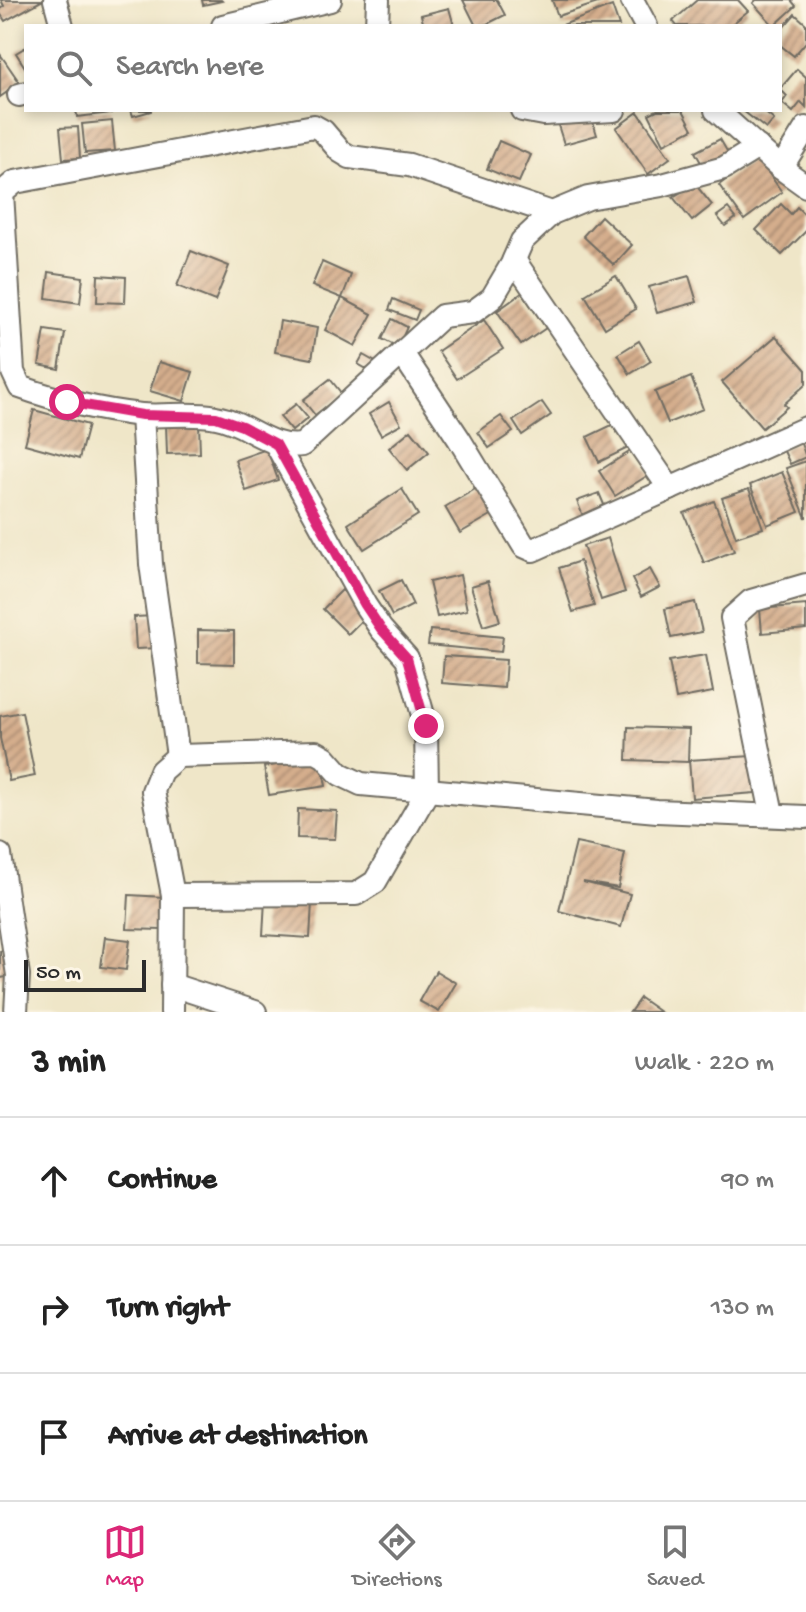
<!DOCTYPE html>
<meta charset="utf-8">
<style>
body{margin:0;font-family:"Gochi Hand",sans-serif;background:#f6f6f6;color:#222}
.scale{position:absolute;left:24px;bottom:20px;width:122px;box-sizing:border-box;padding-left:8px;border:4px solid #2b2b2b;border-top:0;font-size:22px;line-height:28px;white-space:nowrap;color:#2b2b2b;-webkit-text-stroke:6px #fcf5e5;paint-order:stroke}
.stop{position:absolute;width:24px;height:24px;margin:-18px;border:6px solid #db2777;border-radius:50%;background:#fff}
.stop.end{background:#db2777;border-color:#fff;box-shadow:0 2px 8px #0008}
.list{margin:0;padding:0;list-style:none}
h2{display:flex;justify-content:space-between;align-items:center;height:104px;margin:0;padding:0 32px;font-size:34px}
h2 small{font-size:26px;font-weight:400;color:#767676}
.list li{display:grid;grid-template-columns:52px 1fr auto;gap:24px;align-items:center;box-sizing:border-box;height:128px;padding:0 32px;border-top:2px solid #e0e0e0}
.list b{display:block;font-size:30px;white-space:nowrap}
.list em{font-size:26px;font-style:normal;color:#767676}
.icon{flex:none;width:44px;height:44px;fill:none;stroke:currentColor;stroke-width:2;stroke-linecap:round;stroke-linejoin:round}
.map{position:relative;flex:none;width:806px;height:1012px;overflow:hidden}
.search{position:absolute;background:#fff;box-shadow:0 4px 12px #0003;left:24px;right:24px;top:24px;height:88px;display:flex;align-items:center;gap:20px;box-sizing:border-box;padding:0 28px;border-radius:0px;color:#767676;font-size:30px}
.sheet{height:488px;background:#fff}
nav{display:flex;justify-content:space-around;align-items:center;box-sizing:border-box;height:112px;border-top:2px solid #e0e0e0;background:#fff;font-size:22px;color:#767676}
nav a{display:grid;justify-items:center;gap:4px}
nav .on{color:#db2777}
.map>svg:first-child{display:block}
.building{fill:url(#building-hatch)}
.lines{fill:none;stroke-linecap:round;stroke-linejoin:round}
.minor-casing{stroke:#706c62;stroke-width:26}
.minor{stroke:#fff;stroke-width:22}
.route{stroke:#db2777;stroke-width:10}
</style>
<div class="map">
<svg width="806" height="1012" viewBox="0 0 806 1012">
<defs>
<pattern id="building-hatch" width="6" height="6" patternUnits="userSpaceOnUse" patternTransform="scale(2)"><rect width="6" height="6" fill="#d4ad8c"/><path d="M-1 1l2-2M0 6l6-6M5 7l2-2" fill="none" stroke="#ac8d73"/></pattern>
</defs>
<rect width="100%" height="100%" fill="#fcf5e5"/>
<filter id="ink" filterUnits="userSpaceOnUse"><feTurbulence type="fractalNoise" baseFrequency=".0125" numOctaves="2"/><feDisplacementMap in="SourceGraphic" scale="16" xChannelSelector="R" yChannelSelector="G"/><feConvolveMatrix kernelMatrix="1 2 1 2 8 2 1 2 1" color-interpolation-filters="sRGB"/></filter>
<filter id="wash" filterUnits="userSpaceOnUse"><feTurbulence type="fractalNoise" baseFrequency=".006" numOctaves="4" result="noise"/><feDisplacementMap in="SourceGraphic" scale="32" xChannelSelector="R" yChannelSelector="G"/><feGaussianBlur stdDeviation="1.8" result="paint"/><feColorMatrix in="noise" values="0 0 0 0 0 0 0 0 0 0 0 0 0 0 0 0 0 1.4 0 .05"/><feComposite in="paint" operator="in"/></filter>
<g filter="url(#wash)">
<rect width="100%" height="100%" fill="#efe6c8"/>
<g id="blocks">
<g class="building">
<path d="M1,0H43L5,21L0,13V9L4,6Z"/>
<path d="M202,0H221L222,1L203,5Z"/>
<path d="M463,0H497L505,15L483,26H476Z"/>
<path d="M552,0H604V1L558,16Z"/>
<path d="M697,0H738L748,11L730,26H677L673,21Z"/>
<path d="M756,0H791L796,6L774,26L753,3Z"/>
<path d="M612,6L619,26H560Z"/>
<path d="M449,8L454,26H424L421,15Z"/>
<path d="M795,14L806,24V42L794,56L780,45V31Z"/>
<path d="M26,47V69L16,53Z"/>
<path d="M0,54L20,83L0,97Z"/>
<path d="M797,69L806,77V107L801,102L793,112L782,103L787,96L780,89Z"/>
<path d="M76,110H111V113L77,117Z"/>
<path d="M131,110H151V111L133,116Z"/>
<path d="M657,110H683L693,129L664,144L649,114Z"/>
<path d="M742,110H762L774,120L766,129Z"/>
<path d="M590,112L597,135L564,144L557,122Z"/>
<path d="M638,112L670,158L648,174L616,128Z"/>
<path d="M112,121L115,151L85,153L82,124Z"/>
<path d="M78,127L80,158L63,159L60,128Z"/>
<path d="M720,139L728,153L703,166L695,152Z"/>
<path d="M499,141L531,155L519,182L487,169Z"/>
<path d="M757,157L782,192L744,220L719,185Z"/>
<path d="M695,184L712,205L692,221L673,197Z"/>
<path d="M781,204L791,214L797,207L806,216V231L782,255L756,230Z"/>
<path d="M728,208L736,218L725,226L717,216Z"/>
<path d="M601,216L632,245L614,265L583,236Z"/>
<path d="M191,251L229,266L215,301L177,286Z"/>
<path d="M322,262L351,275L342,298L372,314L355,346L325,330L342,298L312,286Z"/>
<path d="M49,272L83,277L80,303L46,298Z"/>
<path d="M98,275L126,277L125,303L97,302Z"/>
<path d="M616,276L636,309L605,328L585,295Z"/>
<path d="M689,276L697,302L657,313L649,287Z"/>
<path d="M522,293L546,328L521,345L497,311Z"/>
<path d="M393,299L419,310L415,320L389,310Z"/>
<path d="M392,319L407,327L398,347L382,339Z"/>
<path d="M484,320L503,349L457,379L438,351Z"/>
<path d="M280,321L317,328L312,359L275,352Z"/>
<path d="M45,330L65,333L59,369L39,365Z"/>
<path d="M776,336L806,370V384L784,404L787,407L762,428L722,382Z"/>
<path d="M639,341L651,361L630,374L618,354Z"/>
<path d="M363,355L377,363L372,372L358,364Z"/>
<path d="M159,362L193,372L184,401L150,391Z"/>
<path d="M691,377L703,409L668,423L655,392Z"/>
<path d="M330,379L342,394L315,415L303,400Z"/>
<path d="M389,402L401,424L381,435L369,414Z"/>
<path d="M542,402L551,415L522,435L513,421Z"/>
<path d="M296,404L308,418L292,431L280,417Z"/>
<path d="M34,410L88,425L79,459L25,444Z"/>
<path d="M501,416L513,432L489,448L478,432Z"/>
<path d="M199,423L200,453L167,454L166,424Z"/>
<path d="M616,423L628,448L599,462L587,437Z"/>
<path d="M411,430L429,452L407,470L389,448Z"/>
<path d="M800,441L806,457L790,464L783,449Z"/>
<path d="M267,449L278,480L246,491L235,460Z"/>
<path d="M634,449L650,474L615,496L599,471Z"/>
<path d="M806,461V518L786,468Z"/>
<path d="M782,472L799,512L767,525L750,485Z"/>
<path d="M477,488L493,514L460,533L445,507Z"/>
<path d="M402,489L418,515L364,549L348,524Z"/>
<path d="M749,489L763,528L736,537L722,498Z"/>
<path d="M599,493L605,507L583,516L577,501Z"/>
<path d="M714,501L734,551L704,563L684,513Z"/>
<path d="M608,538L625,592L601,600L583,546Z"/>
<path d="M580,561L594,606L573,612L559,568Z"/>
<path d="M650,569L660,587L641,597L632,579Z"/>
<path d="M460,575L467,610L437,617L429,582Z"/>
<path d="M401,580L413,605L392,616L379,591Z"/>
<path d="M488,581L500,621L483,626L471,586Z"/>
<path d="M342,590L367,615L348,634L323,609Z"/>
<path d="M695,602L702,632L671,638L665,609Z"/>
<path d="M806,605V629L762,633L760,609Z"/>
<path d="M155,616L158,648L136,649L134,617Z"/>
<path d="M198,630L234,631V664L198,663Z"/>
<path d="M430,630L503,637L501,652L428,645Z"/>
<path d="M706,655L713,692L676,699L669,661Z"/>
<path d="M444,656L506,660L504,688L442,683Z"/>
<path d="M22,712L35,776L9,781L0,738V716Z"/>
<path d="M628,727L689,729L688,762L627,760Z"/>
<path d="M752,756L755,793L692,798L689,760Z"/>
<path d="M321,758L326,786L269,795L264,767Z"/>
<path d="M298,809L337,811L335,839L297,838Z"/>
<path d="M576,843L625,853L618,888L583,882L630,894L621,927L559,911Z"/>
<path d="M129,895L164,897L162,930L127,929Z"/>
<path d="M265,900L312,902L310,938L263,935Z"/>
<path d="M105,937L130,940L126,970L101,967Z"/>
<path d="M10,950L14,976L0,978V951Z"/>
<path d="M436,971L456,983L439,1012L419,1001Z"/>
<path d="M640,998L660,1012H630Z"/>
</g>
</g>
</g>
<g filter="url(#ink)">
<use href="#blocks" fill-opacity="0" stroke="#706c62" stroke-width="2"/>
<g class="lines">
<g class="minor-casing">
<g id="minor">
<path d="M55,0L62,26"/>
<path d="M632,0L646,26"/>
<path d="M223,26L330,0"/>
<path d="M377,26L378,0"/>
<path d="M19,95L26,93"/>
<path d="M522,110L543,114L614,110"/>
<path d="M716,110L781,168L806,186"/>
<path d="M781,168L806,128"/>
<path d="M552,213L409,165L350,157L340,151L323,131L314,126L15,182L2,193L13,372L20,387C59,401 99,410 141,415C165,417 191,412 216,417C247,422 269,450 302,445L442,316L473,312L492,298L512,264L522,241L552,213L588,198L662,185L724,168L758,147"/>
<path d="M514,260L670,489"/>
<path d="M402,353L459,439L524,546L533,550L806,428"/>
<path d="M142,415L151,564L178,756"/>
<path d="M772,814L732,618L751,601L806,585"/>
<path d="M0,855L18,975L16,1012"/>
<path d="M173,895L356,894L375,882L427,792L426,726L407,658L381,629L365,605L276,444"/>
<path d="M172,985L255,1012"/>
<path d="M172,1012L173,895L153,791L161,771L178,756L316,752L325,757L340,774L361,784L657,811L806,817"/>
</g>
</g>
<use href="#minor" class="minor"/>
</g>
</g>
<g class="lines" filter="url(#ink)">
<path class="route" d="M67,402L142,415L216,417L242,426L276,444L365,605L381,629L407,658L426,726"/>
</g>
</svg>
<div class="scale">50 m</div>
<div class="stop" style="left:67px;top:402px"></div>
<div class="stop end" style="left:426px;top:726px"></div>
<div class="search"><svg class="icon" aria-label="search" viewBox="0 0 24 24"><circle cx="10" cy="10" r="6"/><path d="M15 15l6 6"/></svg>Search here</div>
</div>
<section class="sheet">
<h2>3 min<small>Walk · 220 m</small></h2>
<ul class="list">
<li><svg class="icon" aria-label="ahead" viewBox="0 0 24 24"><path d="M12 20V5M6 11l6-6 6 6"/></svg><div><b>Continue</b></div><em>90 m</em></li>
<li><svg class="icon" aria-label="right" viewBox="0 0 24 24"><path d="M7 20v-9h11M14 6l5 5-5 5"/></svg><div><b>Turn right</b></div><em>130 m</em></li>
<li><svg class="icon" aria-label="arrive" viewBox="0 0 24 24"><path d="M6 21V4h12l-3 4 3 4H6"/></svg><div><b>Arrive at destination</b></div></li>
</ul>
</section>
<nav>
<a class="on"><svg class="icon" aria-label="map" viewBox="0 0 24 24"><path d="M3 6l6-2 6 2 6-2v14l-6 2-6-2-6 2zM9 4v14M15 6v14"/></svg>Map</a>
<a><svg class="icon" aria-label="directions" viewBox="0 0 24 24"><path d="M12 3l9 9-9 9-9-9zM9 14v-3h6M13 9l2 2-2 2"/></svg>Directions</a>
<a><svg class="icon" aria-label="saved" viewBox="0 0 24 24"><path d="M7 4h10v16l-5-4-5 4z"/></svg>Saved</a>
</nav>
